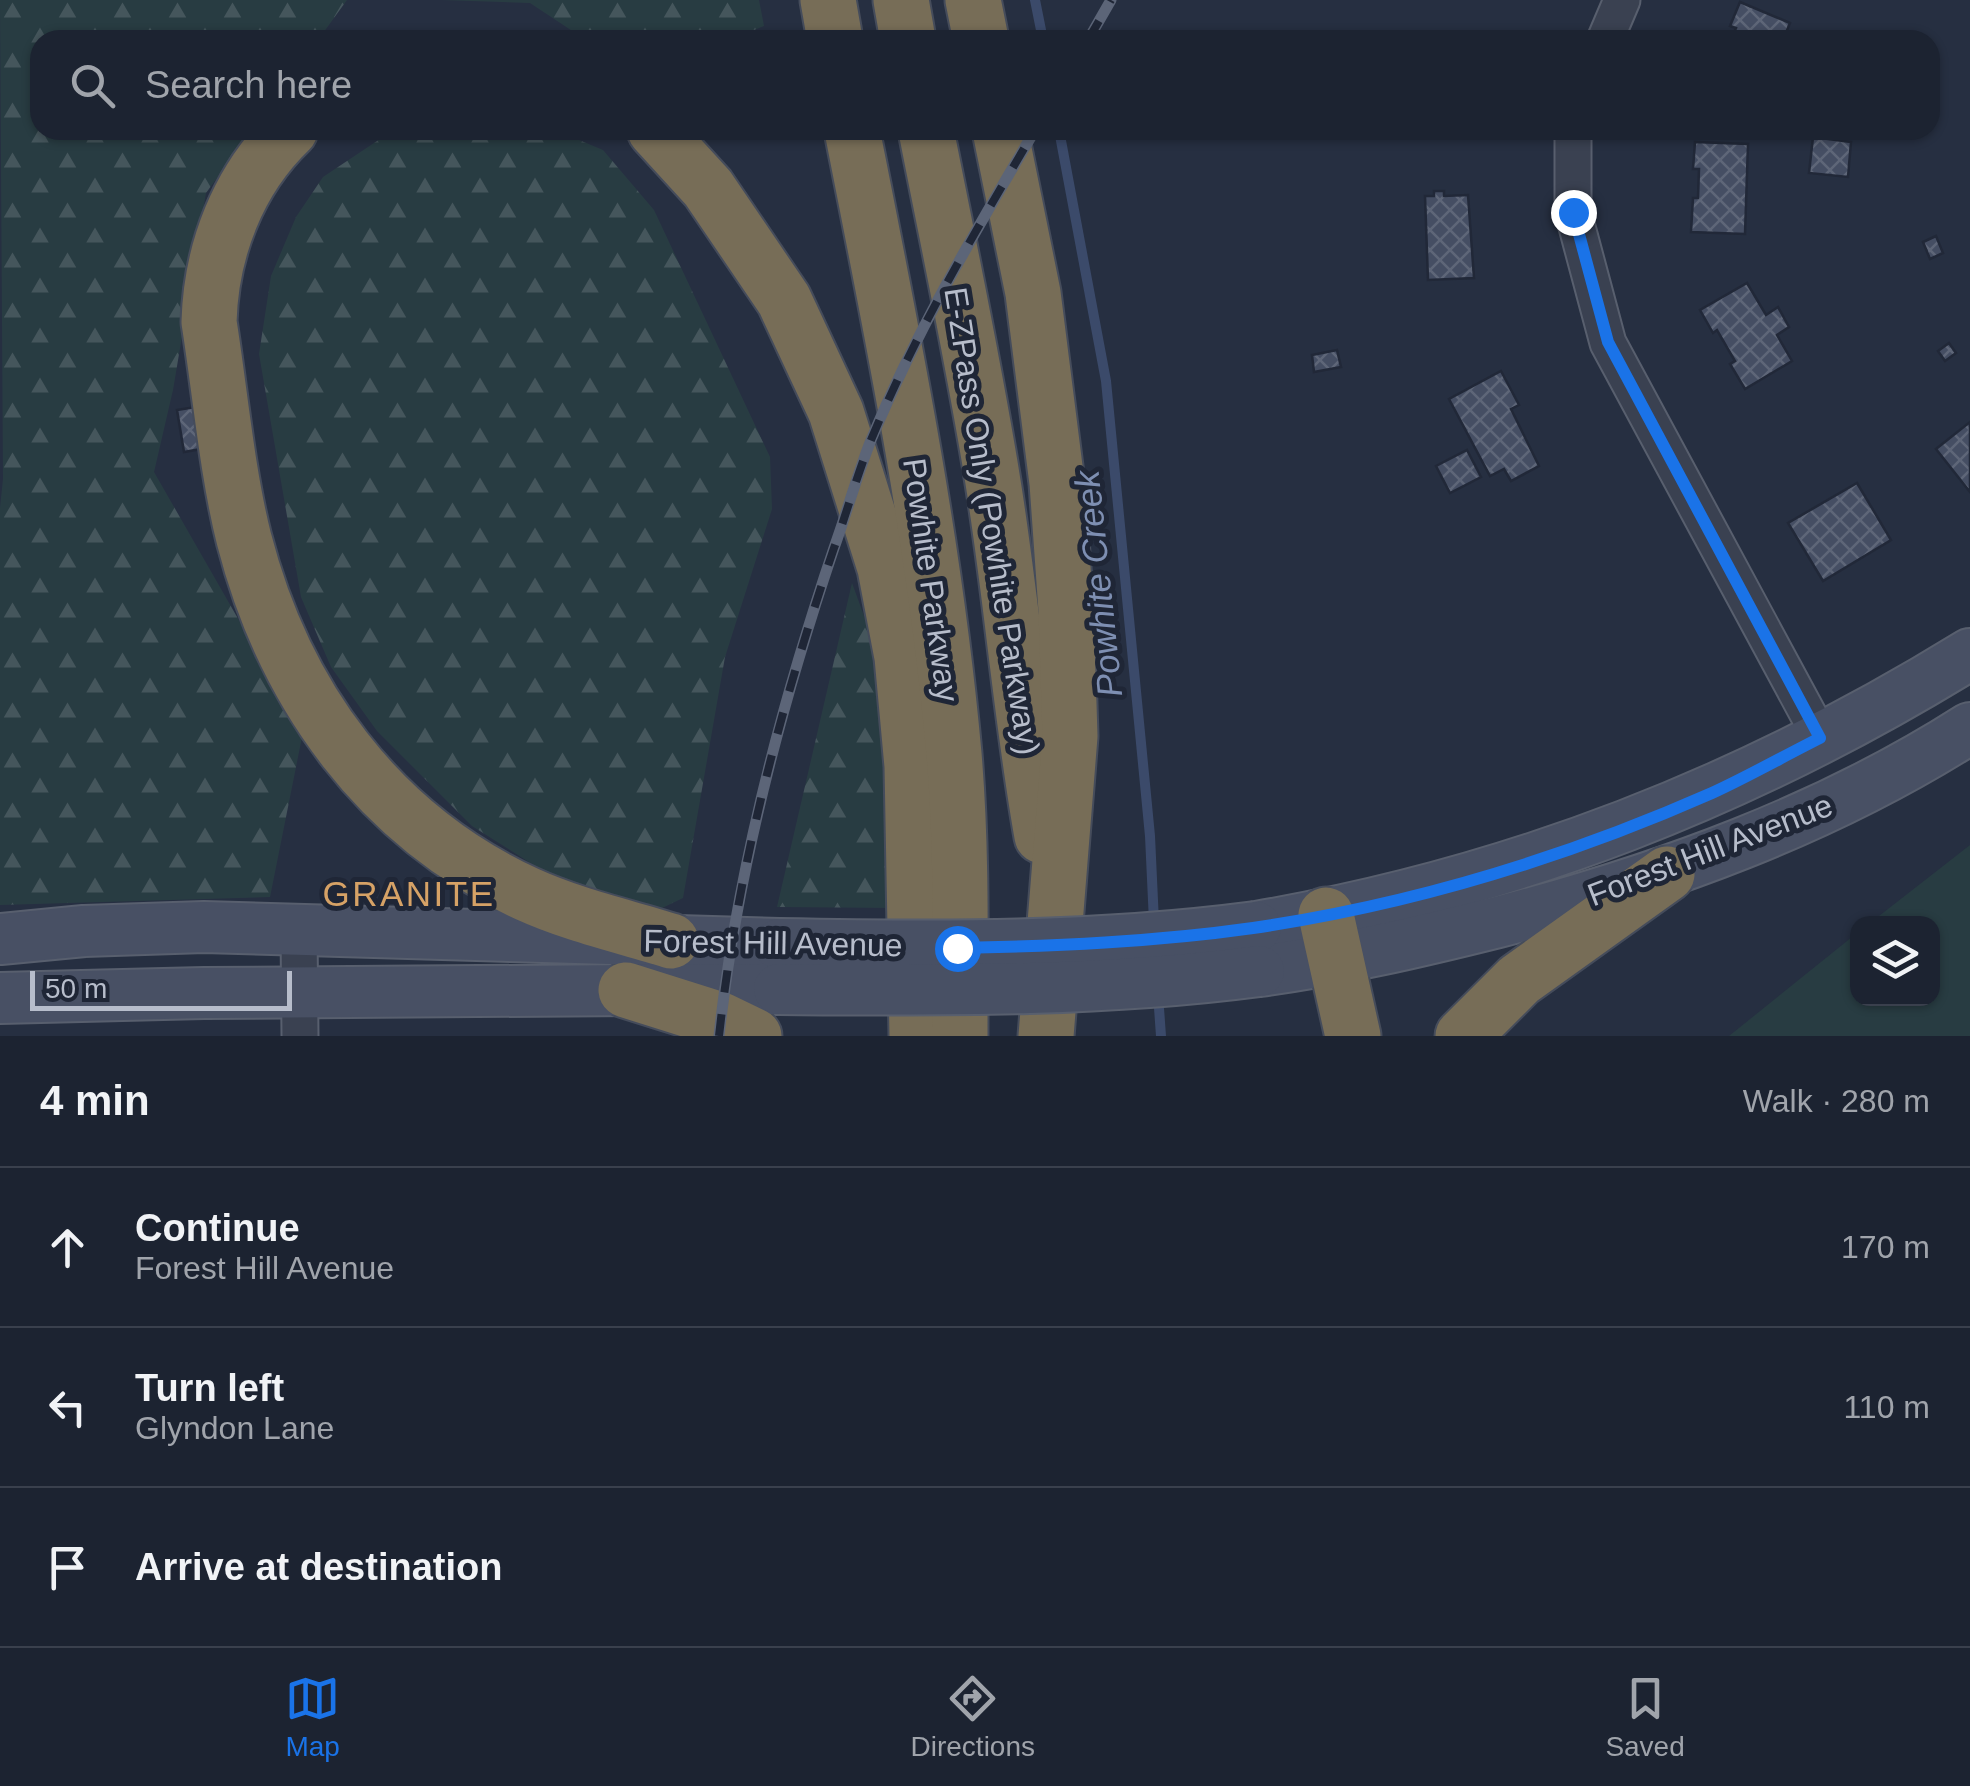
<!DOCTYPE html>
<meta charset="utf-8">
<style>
body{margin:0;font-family:Arial,sans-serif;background:#252b39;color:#f1f3f6}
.controls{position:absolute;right:30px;bottom:30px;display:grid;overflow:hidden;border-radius:20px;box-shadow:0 2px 8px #0004}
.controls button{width:90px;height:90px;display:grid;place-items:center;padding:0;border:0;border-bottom:2px solid #3a404d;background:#1c2331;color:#f1f3f6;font:50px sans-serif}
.scale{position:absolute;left:30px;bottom:25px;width:262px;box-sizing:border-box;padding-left:10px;border:5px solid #b7bdcb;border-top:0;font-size:28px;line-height:35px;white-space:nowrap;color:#b7bdcb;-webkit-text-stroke:8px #1f2636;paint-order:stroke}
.stop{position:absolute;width:30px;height:30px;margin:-22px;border:8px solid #1a73e8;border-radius:50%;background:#fff}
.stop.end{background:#1a73e8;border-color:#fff;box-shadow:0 2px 10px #0008}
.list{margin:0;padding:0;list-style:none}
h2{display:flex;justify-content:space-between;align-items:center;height:130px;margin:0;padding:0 40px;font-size:42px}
h2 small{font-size:32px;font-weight:400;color:#a0a4ab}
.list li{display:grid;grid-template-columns:65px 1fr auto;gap:30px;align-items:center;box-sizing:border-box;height:160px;padding:0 40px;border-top:2px solid #3a404d}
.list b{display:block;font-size:38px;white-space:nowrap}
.list p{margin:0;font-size:32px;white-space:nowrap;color:#a0a4ab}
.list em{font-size:32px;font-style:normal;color:#a0a4ab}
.icon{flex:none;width:55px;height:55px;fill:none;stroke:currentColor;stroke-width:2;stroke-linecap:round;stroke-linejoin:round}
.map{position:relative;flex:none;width:1970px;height:1036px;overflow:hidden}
.search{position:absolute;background:#1c2331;box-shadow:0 2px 8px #0004;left:30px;right:30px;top:30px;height:110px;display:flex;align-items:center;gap:25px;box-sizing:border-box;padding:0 35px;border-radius:30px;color:#a0a4ab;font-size:38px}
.sheet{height:610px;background:#1c2331}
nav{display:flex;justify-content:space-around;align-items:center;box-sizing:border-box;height:140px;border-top:2px solid #3a404d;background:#1c2331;font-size:28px;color:#a0a4ab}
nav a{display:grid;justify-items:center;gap:5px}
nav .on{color:#1a73e8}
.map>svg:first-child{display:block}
.grass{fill:#283c42}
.forest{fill:url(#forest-firs)}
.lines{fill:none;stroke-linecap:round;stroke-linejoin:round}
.stream{stroke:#3b4a6a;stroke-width:10}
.building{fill:url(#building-cross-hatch);stroke:#212838;stroke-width:2.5}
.street-casing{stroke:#585f6e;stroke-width:39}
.secondary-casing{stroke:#585f6e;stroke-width:54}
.highway-casing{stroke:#454c5b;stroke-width:59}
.street{stroke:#3a4151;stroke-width:35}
.secondary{stroke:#485064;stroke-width:50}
.highway{stroke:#776d57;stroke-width:55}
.rail-casing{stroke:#5c6578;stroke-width:11}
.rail{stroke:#1f2636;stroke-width:8;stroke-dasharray:22;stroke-linecap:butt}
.secondary-bridge-casing{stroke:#585f6e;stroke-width:54;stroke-linecap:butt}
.secondary-bridge{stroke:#485064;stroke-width:50}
.route{stroke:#1a73e8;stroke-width:12}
.labels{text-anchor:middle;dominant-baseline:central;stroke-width:10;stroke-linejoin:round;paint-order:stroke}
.street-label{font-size:32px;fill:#b7bdcb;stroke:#1f2636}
.water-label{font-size:35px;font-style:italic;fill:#7e8fb2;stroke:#1f2636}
.neighbourhood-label{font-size:35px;letter-spacing:2.5px;fill:#d6a266;stroke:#1f2636}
</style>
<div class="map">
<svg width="1970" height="1036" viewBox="0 0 1970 1036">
<defs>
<pattern id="forest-firs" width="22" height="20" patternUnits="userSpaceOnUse" patternTransform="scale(2.5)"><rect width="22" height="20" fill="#283c42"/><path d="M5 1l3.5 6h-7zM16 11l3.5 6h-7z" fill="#45565c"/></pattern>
<pattern id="building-cross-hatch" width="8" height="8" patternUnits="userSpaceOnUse" patternTransform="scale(2.5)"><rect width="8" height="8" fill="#454e63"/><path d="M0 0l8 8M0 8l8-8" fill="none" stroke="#5e6678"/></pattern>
</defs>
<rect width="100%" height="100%" fill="#262f41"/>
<path class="grass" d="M1970,845V1036H1729L1857,933L1858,998H1932V924L1870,923Z"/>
<g class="forest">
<path d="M0,0H347L318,40H40V130H252L206,193L173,390L154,472L303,732L270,897L0,905V508L3,479Z"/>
<path d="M442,0H759L764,26L729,40H586L530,3Z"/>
<path d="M412,130H555L603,150L654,210L770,457L772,509L725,657L683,898L658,910L576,892L472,826L377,731L331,667L301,597L259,354L271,276L296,217L323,177L386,135Z"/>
<path d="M852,583L876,649L898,908L777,907Z"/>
</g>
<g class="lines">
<g class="stream">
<path d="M1035,0L1043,40"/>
<path d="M1059,130L1106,381L1150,836L1154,922"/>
<path d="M1158,994L1161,1036"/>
</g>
</g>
<g class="building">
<path d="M1740,2L1790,23L1783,40H1731L1736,28L1730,26Z"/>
<path d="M1813,137L1851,142L1848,177L1809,173Z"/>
<path d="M1695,142L1748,144L1745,234L1691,232L1693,198H1698L1699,169H1693Z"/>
<path d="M1434,191H1444V196L1468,195L1474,278L1428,280L1425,196H1434Z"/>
<path d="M1936,236L1943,253L1930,259L1923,242Z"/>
<path d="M1747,283L1766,315L1778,307L1789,327L1777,335L1792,361L1745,389L1730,364L1735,361L1717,330L1713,333L1700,310Z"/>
<path d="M1949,343L1956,353L1945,361L1938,351Z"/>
<path d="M1337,350L1341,367L1314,372L1312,355Z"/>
<path d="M1501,371L1519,405L1511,409L1539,466L1511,481L1504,469L1490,476L1449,399Z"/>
<path d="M239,400L246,441L184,452L177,410Z"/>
<path d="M1970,422V492L1936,449Z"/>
<path d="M1467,450L1481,477L1450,493L1436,466Z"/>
<path d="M1857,483L1891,540L1823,581L1788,523Z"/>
</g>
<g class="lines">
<g class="street-casing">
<g id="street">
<path d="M1605,40L1622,0"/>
<path d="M1573,130V212L1608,343L1821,738"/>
<path d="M299,930L300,1036"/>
</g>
</g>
<g class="secondary-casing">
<g id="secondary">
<path d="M1256,927C1514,883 1748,791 1970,654"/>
<path d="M0,939L84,931L204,927L779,944"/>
<path d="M1259,971C1341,960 1418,942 1498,922C1663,879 1826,820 1970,728"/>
<path d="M0,998L204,993L779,989"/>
</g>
</g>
<g class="highway-casing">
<g id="highway">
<path d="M828,0L835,40"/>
<path d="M901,0L908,40"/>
<path d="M973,0L981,40"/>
<path d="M290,130C238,180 211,250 209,322C220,391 227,472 244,539C284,695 379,826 527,894C573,915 623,926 671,941"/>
<path d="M655,130L708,188L784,300L836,412L885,568L902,657L912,766L917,1036"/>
<path d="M852,130C893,337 935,543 954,754C962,848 960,942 960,1036"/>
<path d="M926,130C949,247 974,364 993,482C1012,600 1021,719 1042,836"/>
<path d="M1000,130L1033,293L1057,483L1066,610L1070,736L1046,1036"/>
<path d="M1326,915L1353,1036"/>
<path d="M626,990L721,1020L754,1036"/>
<path d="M1463,1036L1519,980L1667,874"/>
</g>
</g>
<use href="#street" class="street"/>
<use href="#secondary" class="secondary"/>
<use href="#highway" class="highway"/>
<g class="rail-casing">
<g id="rail">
<path d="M1088,40L1111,0"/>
<path d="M719,1036C737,871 781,705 834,548C847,512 857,475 871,440C916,331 976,230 1035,130"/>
</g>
</g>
<use href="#rail" class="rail"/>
<g class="secondary-bridge-casing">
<g id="secondary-bridge">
<path d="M779,944C941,947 1095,948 1256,927"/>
<path d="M779,989C940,990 1099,992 1259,971"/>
</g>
</g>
<use href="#secondary-bridge" class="secondary-bridge"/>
</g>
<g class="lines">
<path class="route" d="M957,948C1056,946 1154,942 1253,928C1410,905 1567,857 1712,793C1749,776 1784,756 1820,738L1608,342L1573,212"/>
</g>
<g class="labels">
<g class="street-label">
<text transform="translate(992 521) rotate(81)">E-ZPass Only (Powhite Parkway)</text>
<text transform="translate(931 580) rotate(82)">Powhite Parkway</text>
<text transform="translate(1710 850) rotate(-21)">Forest Hill Avenue</text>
<text transform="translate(773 943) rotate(1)">Forest Hill Avenue</text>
</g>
<g class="water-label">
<text transform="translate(1098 584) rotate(-96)">Powhite Creek</text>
</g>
<g class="neighbourhood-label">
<text x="409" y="893">GRANITE</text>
</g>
</g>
</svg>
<div class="controls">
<button><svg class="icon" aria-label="layers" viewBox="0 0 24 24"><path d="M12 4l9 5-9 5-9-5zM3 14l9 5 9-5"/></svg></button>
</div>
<div class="scale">50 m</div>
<div class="stop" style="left:957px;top:948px"></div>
<div class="stop end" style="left:1573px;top:212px"></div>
<div class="search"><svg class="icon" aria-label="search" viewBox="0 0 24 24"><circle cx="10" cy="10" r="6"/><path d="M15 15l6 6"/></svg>Search here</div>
</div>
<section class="sheet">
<h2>4 min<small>Walk · 280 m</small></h2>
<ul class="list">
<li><svg class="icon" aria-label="ahead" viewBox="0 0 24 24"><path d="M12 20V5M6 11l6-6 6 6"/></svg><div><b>Continue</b><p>Forest Hill Avenue</p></div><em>170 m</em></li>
<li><svg class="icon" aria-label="left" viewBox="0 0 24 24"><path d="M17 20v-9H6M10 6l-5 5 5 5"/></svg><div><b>Turn left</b><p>Glyndon Lane</p></div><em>110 m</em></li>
<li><svg class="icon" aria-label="arrive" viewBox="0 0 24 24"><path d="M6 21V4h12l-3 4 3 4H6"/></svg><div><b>Arrive at destination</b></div></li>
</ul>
</section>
<nav>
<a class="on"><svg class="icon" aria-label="map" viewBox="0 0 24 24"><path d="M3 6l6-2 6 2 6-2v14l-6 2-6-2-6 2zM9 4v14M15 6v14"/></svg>Map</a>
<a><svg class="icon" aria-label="directions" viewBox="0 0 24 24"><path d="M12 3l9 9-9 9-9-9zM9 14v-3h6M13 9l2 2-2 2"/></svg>Directions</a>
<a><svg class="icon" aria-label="saved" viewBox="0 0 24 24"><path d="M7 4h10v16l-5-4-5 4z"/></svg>Saved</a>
</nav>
